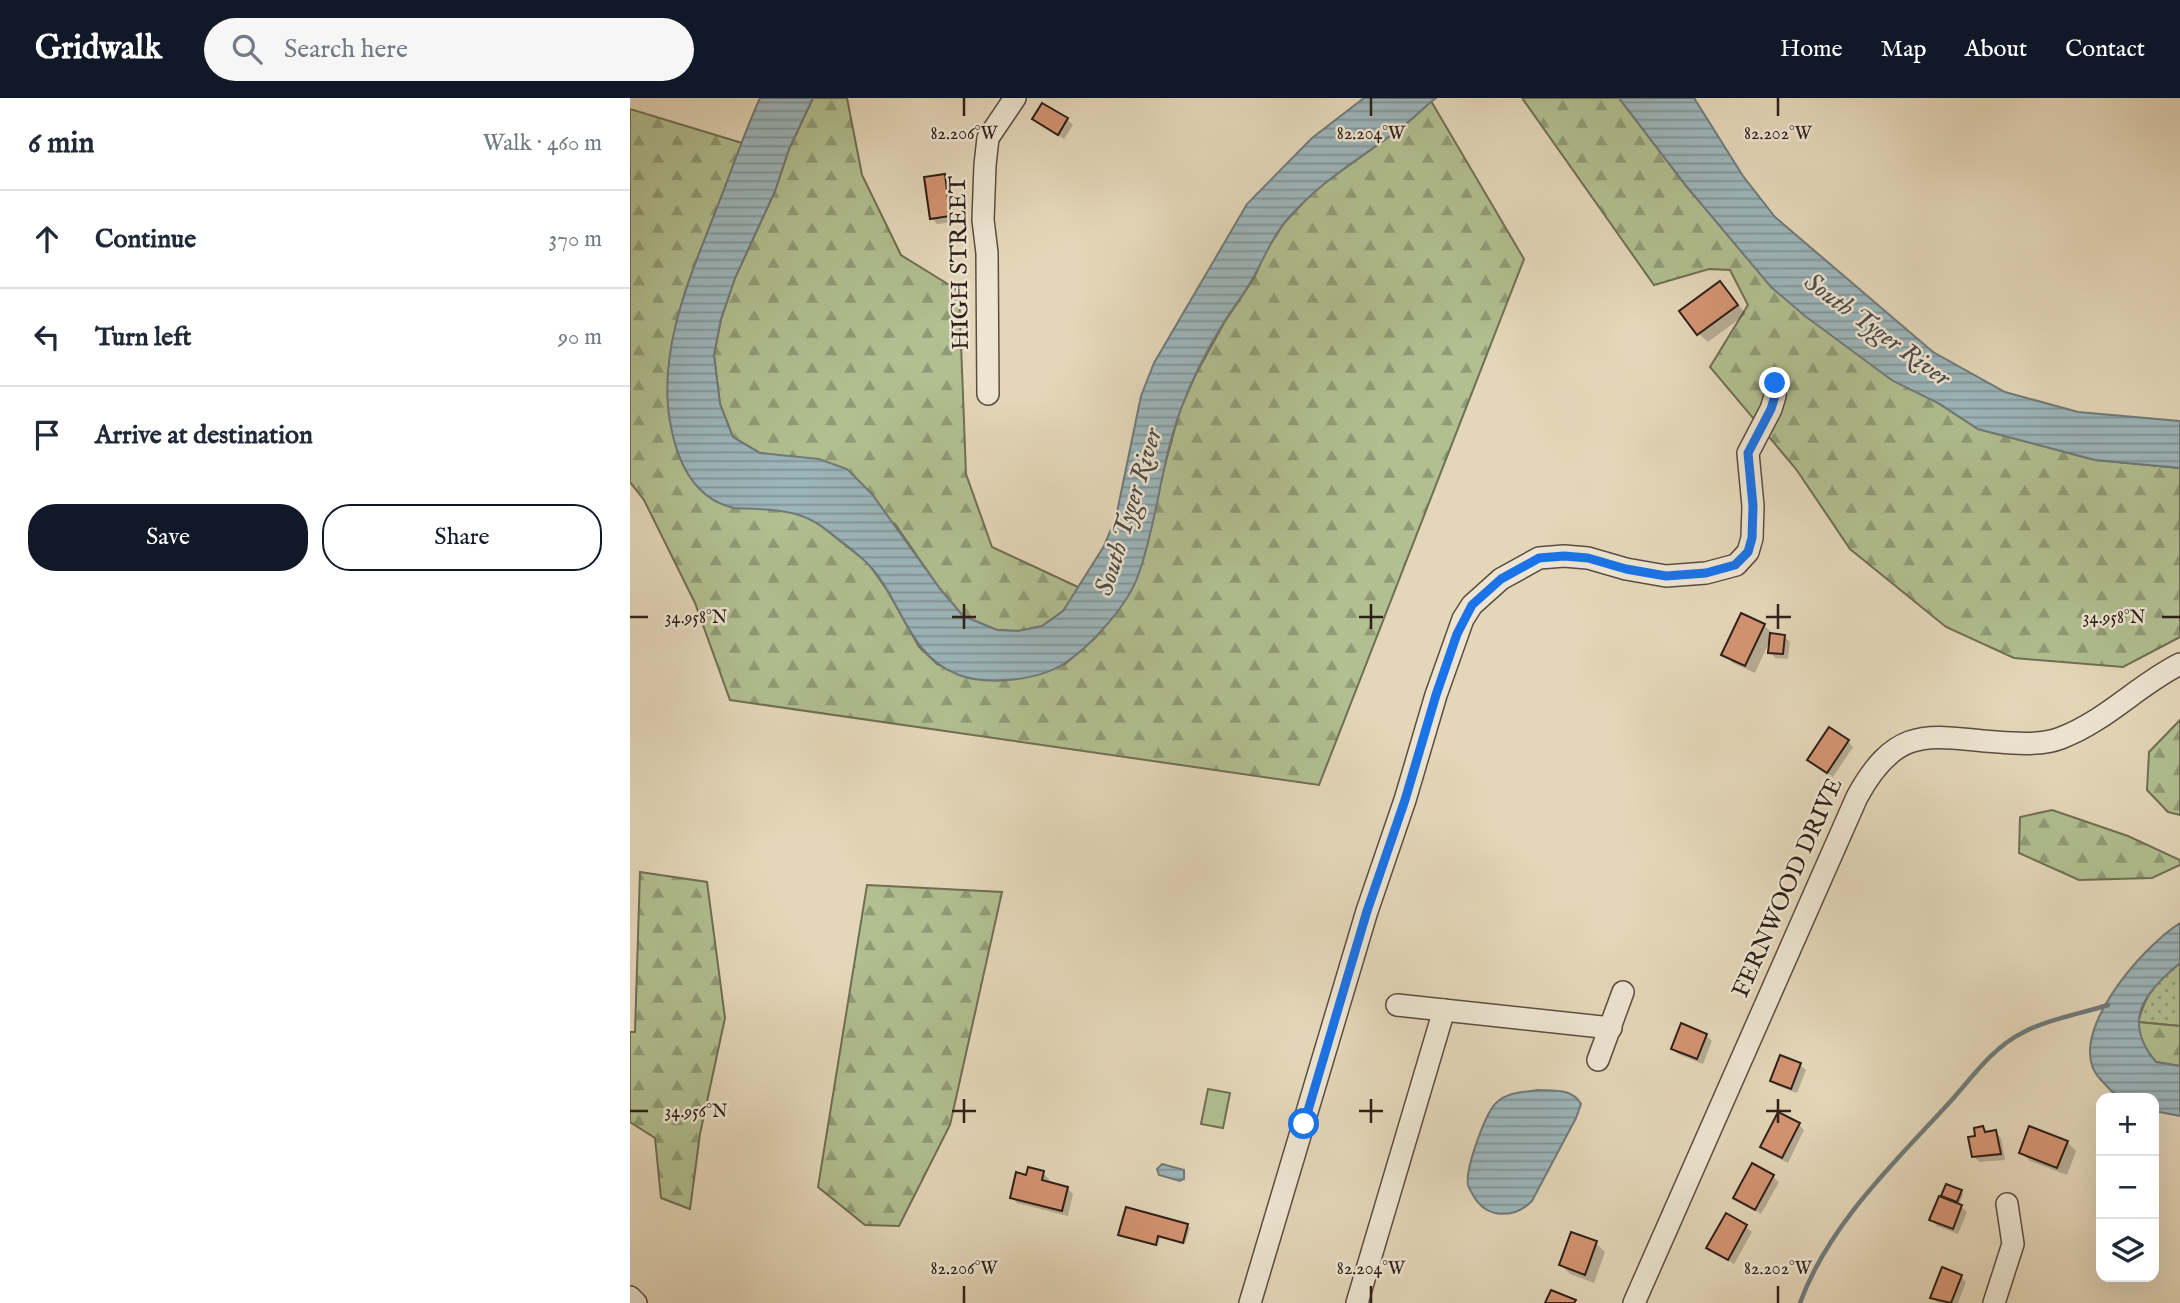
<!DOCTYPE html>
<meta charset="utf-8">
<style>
body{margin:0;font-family:"IM FELL English",serif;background:#f6f6f7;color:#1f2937}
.controls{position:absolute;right:21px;bottom:21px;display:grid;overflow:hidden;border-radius:14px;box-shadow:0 7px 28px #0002}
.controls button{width:63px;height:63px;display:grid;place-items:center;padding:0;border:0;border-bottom:2px solid #e0e1e3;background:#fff;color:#1f2937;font:35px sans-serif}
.stop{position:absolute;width:21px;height:21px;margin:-16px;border:5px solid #1a73e8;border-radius:50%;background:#fff}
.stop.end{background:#1a73e8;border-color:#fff;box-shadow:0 2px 7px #0008}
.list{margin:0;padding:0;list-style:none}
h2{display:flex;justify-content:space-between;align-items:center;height:91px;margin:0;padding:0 28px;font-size:30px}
h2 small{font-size:23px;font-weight:400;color:#747a83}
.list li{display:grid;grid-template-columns:46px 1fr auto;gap:21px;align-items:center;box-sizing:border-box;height:98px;padding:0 28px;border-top:2px solid #e0e1e3}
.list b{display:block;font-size:26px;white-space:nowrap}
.list em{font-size:23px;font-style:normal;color:#747a83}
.actions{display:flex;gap:14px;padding:21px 28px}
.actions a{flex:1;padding:16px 0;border:2px solid #111827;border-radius:28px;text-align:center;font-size:24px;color:#111827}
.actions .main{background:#111827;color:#fff}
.icon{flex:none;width:38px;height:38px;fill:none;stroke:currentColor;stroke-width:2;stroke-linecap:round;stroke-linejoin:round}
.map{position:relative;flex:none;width:1550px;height:1205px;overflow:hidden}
header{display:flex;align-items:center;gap:42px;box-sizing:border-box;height:98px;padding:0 35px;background:#111827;color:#fff}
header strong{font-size:33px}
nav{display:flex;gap:38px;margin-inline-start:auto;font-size:24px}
.search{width:490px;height:63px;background:#f6f6f7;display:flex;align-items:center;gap:18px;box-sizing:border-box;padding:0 24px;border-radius:38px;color:#747a83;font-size:26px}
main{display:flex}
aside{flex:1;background:#fff}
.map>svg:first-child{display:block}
.grass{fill:url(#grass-dots);stroke:#706f54;stroke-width:2}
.forest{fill:url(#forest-firs);stroke:#706f54;stroke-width:2}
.park{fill:#b1bf91;stroke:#706f54;stroke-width:2}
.water{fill:url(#water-rules);stroke:#707a7a;stroke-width:2}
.shadow{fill:#0003}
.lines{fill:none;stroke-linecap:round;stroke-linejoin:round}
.stream{stroke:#707a7a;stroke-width:4.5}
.building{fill:#d49473;stroke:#2e1f18;stroke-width:2}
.minor-casing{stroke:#5c4d40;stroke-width:24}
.minor{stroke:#ede5d2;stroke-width:21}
.route{stroke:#1a73e8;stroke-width:9}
.ticks{fill:none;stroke:#2e1f18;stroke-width:2.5}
.labels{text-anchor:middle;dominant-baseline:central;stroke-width:5;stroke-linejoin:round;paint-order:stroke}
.street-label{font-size:24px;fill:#2e1f18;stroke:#ede5d2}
.water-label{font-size:26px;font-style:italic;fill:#4f4c49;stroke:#ede5d2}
.ticks-label{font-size:18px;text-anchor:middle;fill:#2e1f18;stroke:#ede5d2;stroke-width:5;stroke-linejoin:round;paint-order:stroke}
</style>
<header>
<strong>Gridwalk</strong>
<div class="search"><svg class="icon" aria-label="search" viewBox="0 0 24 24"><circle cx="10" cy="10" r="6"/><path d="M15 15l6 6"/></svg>Search here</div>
<nav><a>Home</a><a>Map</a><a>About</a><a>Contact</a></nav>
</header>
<main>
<aside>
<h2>6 min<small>Walk · 460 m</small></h2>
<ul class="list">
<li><svg class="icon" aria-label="ahead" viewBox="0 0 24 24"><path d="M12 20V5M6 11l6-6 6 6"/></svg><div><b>Continue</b></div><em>370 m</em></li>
<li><svg class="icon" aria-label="left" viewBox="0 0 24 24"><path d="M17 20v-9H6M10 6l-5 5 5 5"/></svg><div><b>Turn left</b></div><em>90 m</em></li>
<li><svg class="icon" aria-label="arrive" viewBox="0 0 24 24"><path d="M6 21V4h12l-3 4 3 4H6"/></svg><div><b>Arrive at destination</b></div></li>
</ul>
<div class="actions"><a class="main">Save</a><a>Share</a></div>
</aside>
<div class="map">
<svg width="1550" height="1205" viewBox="0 0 1550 1205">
<defs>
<pattern id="grass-dots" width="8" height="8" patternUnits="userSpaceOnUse" patternTransform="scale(1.75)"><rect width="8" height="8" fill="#b1bf91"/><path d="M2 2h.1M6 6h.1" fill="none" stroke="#909b75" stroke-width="1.8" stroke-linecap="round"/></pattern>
<pattern id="forest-firs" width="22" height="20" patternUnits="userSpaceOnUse" patternTransform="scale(1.75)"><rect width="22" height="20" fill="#b1bf91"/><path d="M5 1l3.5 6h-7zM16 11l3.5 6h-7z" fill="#909b75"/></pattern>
<pattern id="water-rules" width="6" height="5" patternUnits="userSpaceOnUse" patternTransform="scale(1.75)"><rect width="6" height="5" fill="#9cb6bb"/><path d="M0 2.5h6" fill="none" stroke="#809397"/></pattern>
</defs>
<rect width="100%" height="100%" fill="#e4d7b9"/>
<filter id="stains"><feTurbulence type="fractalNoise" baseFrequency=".00286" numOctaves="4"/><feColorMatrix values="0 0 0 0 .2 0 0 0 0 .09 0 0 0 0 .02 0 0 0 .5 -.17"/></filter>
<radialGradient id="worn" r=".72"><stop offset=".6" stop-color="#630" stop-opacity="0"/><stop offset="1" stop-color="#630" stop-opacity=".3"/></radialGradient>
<path class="grass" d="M1550,865V928L1508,924C1517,893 1525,885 1550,865Z"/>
<g class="forest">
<path d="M183,0H217L232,77L271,157L329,193L336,376L362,449L450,490L433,513L412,528L389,533L367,532L333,518L310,491L265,426L159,359L130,355L103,339L90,306L84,257L91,221L105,180L145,93L159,51Z"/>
<path d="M892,0H989L1057,89L1175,218L1205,238L1348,331L1465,362L1550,370V539L1493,569L1384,560L1316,529L1220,451L1166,371L1080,269L1118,207L1100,172L1079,171L1024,187Z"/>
<path d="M801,3L894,161L689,687L100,602L65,505L14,402L0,384V11L112,45L56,191L42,248L137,411L169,415L190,427L238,465L257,492L289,549L307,566L332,578L360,582L435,566L465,540L489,510L522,427L530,385L550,312L565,278L594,225L624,180L637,151L655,124L687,90L774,28Z"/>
<path d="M1550,622V717L1538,714L1517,692L1519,654Z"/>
<path d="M1422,712L1498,738L1550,762V767L1522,780L1449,782L1389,755L1390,719Z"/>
<path d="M10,774L77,784L95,920L70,1036L60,1111L31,1100L25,1040L0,1024V934H5Z"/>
<path d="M237,787L372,794L320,1027L269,1128L235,1127L188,1089Z"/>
<path d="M1508,924L1550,928V968L1526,964L1512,947Z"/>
</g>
<path class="park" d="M578,991L600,995L593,1030L571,1026Z"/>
<g class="water">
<path d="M130,0H183L159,51L145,93L105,180L91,221L84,257L90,306L103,339L130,355L189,361L217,371L242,396L310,491L333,518L367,532L388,533L412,528L433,513L474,448L486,419L511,298L524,265L617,106L682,40L734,0H806C794,9 783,21 771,30C731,60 687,85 655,124C642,140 634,160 624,178C616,194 604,208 594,224C578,250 563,279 552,308C531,362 528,421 509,475C499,506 462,547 435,565C410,582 358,588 329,577C277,558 272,500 237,465C224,452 208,441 194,430C174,415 153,412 128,411C120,410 112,411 104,410C65,401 48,365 41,329C25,252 63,172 90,102C103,68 115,33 130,0Z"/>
<path d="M989,0H1064L1113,78L1145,119L1303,254L1375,294L1448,314L1550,323V370L1465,362L1348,331L1310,306L1263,283L1175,218L1141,189L1057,89Z"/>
<path d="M1550,825V865C1515,894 1491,922 1526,964L1550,968V1018L1524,1013V1000C1514,1000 1501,1002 1492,999C1483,997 1477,988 1471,982C1430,941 1514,847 1550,825Z"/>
<path d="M908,992C924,993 942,990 951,1006L946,1020L902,1103C884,1121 856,1121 843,1097C841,1093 839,1091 838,1087C835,1071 855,1016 866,1005C877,994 894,994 908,992Z"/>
<path d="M532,1066L554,1072V1081L550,1083L529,1077L527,1071Z"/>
</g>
<g class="shadow">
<path d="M404,21H437L443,27L434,41Z"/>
<path d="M314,78L320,84L325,124L307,126L302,120Z"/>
<path d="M1090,185L1116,216L1078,244L1069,236Z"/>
<path d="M1134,527L1144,537L1154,538L1160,544L1158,561L1145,560L1140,554V542L1125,575L1103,565L1094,556Z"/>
<path d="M1218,644L1223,649L1203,679L1179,662Z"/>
<path d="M1076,937L1082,943L1073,966L1048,956L1043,951Z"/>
<path d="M1170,967L1176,972L1167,995L1148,988L1142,982Z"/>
<path d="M1169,1027L1174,1032L1158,1065L1138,1055L1132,1049Z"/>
<path d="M1353,1030L1358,1035L1365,1034L1371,1040L1375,1062L1349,1064L1344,1058L1348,1039Z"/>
<path d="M1437,1044L1446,1053L1437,1077L1400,1063L1391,1054Z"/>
<path d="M413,1075L419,1081L418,1085L437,1090L443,1096L438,1118L387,1105L382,1099L398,1079Z"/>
<path d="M1143,1079L1149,1084L1131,1116L1105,1099Z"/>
<path d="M1331,1094L1333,1096L1329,1107L1337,1114L1328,1136L1307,1128L1301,1122L1320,1104L1313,1097Z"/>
<path d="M557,1128L560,1130L555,1146L530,1139L528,1148L490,1136Z"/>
<path d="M1116,1129L1122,1134L1104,1166L1078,1150Z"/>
<path d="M942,1136L966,1145L975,1154L964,1185L940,1176L931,1167Z"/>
<path d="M1331,1179L1336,1184L1328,1205H1308L1302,1199Z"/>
</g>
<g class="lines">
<path class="stream" d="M1170,1205C1199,1126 1263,1066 1319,1005C1341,981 1362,950 1392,935C1418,921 1450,916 1478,907"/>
</g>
<g class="building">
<path d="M412,5L438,20L428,37L402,21Z"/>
<path d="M315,76L320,118L300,121L294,79Z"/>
<path d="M1090,183L1108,207L1067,237L1049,213Z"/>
<path d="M1111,515L1135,526L1115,568L1091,557Z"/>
<path d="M1140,535L1155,537L1153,556L1138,555Z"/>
<path d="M1199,629L1219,642L1197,675L1177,662Z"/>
<path d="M1051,925L1077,936L1067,961L1041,951Z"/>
<path d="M1150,957L1171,965L1161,991L1140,983Z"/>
<path d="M1148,1014L1170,1025L1152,1060L1130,1049Z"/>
<path d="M1353,1028L1355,1034L1366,1032L1371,1056L1342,1059L1338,1039L1345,1038L1344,1030Z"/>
<path d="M1399,1028L1438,1043L1427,1070L1389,1055Z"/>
<path d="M1122,1065L1144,1077L1125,1112L1103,1100Z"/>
<path d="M398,1069L414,1073L412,1082L438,1089L432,1113L380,1100L386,1074L396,1077Z"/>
<path d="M1316,1086L1332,1092L1327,1104L1311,1098Z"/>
<path d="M1309,1098L1332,1107L1323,1131L1299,1122Z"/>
<path d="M496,1109L558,1126L553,1145L528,1138L526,1147L488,1137Z"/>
<path d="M1096,1115L1117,1127L1098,1162L1076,1150Z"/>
<path d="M941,1134L967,1143L955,1177L929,1167Z"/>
<path d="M1312,1169L1332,1177L1321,1205L1300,1200Z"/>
<path d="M921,1192L946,1202L944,1205H915Z"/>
</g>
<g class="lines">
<g class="minor-casing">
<g id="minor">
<path d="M358,296L357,155L353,122L355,67L358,40L385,0"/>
<path d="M767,907L981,930"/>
<path d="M968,962L993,894"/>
<path d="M0,1199L6,1205"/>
<path d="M620,1205L737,813L775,702L806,597L833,521L842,507L871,481L909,460L934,458L958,460L996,471L1036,478L1076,475L1106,467L1118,454L1122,440L1123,408L1118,355L1141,311L1145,298V285"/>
<path d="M727,1205L814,912"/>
<path d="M1004,1205L1227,699C1271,618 1307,642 1383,645C1399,646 1416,646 1431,640C1476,623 1508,587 1550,566"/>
<path d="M1364,1205L1383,1146L1377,1106"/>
</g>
</g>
<use href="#minor" class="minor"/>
</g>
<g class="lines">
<path class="route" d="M674,1026L737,813L775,702L806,597L827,536L842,507L871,481L909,460L934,458L958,460L996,471L1036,478L1076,475L1105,467L1118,454L1122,440L1123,408L1118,355L1141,311L1145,298V285"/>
</g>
<path class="ticks" d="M334,0V18M741,0V18M1148,0V18M334,506V531M741,506V531M1148,506V531M0,519H18M322,519H346M729,519H753M1136,519H1161M1532,519H1550M334,1001V1025M741,1001V1025M1148,1001V1025M0,1013H18M322,1013H346M729,1013H753M1136,1013H1161M334,1188V1205M741,1188V1205M1148,1188V1205"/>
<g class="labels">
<g class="street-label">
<text transform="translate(330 165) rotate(-91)">HIGH STREET</text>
<text transform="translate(1158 790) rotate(-66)">FERNWOOD DRIVE</text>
</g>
<g class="water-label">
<text transform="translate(1247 232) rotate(36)">South Tyger River</text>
<text transform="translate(499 414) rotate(-73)">South Tyger River</text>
</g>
</g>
<g class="ticks-label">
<text x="334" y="41">82.206°W</text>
<text x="741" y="41">82.204°W</text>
<text x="1148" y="41">82.202°W</text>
<text x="66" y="525">34.958°N</text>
<text x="1484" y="525">34.958°N</text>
<text x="66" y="1019">34.956°N</text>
<text x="334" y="1176">82.206°W</text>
<text x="741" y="1176">82.204°W</text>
<text x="1148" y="1176">82.202°W</text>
</g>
<rect width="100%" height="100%" filter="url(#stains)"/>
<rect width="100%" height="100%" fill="url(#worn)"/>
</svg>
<div class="controls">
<button>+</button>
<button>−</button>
<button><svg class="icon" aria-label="layers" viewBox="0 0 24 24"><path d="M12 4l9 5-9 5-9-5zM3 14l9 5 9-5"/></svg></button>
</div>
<div class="stop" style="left:674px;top:1026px"></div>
<div class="stop end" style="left:1145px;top:285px"></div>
</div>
</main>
